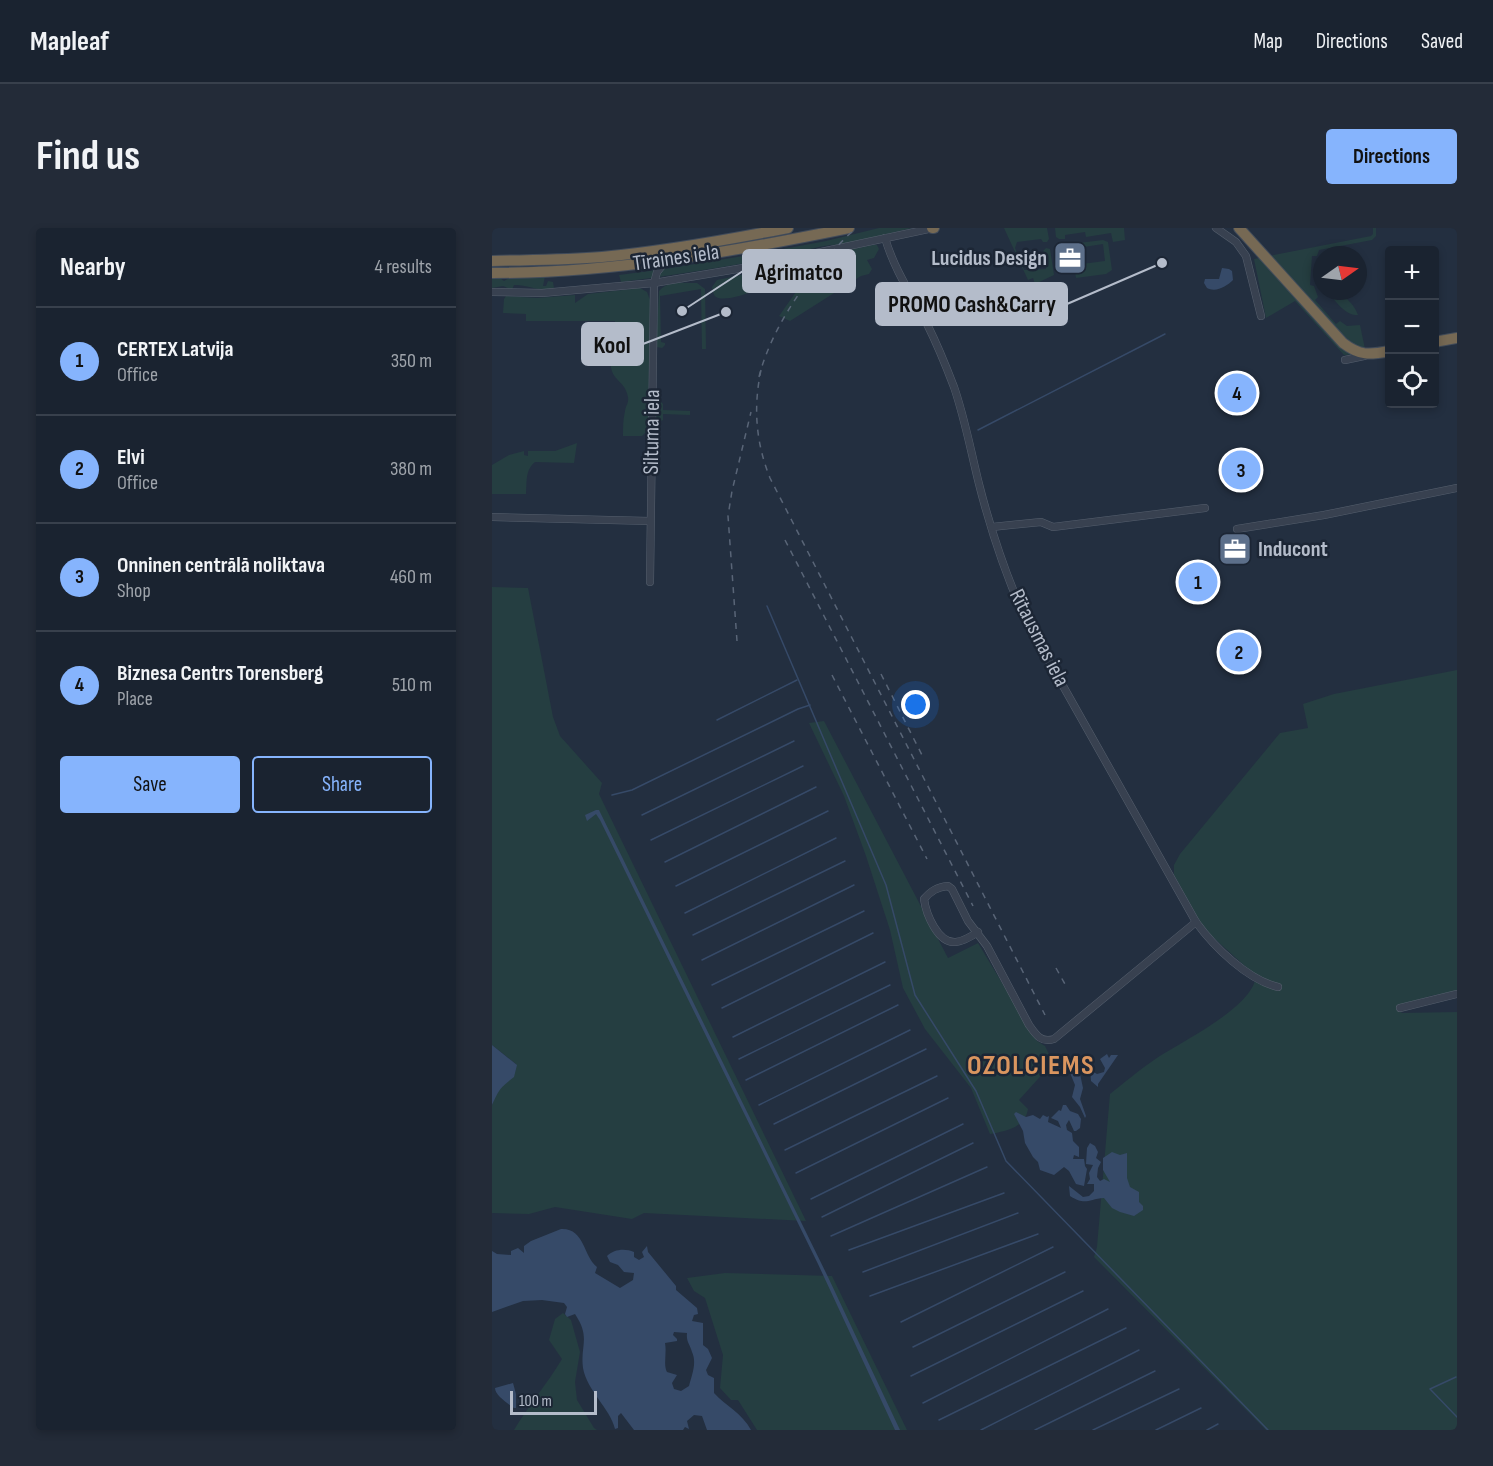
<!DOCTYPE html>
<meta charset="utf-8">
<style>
body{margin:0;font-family:"Sofia Sans Condensed",sans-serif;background:#232b38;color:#f1f3f6}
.controls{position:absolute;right:18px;top:18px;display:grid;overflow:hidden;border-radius:6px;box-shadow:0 3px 9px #0003}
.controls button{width:54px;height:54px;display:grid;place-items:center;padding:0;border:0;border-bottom:2px solid #38404c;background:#1a2330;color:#f1f3f6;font:30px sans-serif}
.compass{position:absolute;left:821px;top:18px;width:54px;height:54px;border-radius:50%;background:#1a2330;box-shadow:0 3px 9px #0003;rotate:76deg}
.scale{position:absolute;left:18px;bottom:15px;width:87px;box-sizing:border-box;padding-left:6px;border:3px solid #b4bcca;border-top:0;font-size:16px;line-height:21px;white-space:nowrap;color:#b4bcca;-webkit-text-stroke:4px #1c2635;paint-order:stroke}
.you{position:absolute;left:424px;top:477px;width:21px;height:21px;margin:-15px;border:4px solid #fff;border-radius:50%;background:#1a73e8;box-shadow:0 0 0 9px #1a73e833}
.badge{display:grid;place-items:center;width:39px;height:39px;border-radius:50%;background:#86b4fd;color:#111;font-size:20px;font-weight:700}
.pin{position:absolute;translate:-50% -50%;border:3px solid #fff;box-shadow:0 2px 6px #0006}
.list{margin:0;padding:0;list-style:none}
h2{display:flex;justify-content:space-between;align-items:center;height:78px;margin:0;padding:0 24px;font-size:26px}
h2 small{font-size:20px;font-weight:400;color:#9fa4ab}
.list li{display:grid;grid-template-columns:39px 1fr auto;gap:18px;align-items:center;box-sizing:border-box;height:108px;padding:0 24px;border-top:2px solid #38404c}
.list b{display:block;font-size:22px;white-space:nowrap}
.list p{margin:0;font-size:20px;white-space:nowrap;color:#9fa4ab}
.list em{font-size:20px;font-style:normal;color:#9fa4ab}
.actions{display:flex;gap:12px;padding:18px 24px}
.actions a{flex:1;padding:14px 0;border:2px solid #86b4fd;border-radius:6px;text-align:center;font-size:21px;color:#86b4fd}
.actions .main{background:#86b4fd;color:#111}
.icon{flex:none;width:33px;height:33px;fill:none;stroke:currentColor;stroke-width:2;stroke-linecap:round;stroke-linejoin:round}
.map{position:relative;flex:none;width:965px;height:1202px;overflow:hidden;border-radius:6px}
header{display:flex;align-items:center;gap:36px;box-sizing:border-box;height:84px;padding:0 30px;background:#1a2330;border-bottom:2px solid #38404c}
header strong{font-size:28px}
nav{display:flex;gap:33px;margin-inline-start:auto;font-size:21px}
.intro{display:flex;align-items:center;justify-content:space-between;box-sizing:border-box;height:144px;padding:0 36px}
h1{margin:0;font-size:42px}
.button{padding:15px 27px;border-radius:6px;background:#86b4fd;color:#111;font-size:21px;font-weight:700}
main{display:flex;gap:36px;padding:0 36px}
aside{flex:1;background:#1a2330;border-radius:6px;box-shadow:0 3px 9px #0003}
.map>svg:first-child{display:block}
.green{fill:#253e41}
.water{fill:#364a68;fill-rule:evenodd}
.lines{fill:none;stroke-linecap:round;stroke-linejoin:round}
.stream{stroke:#364a68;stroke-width:1.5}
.minor-casing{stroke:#555f6d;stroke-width:8}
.highway-casing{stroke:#424c5a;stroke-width:12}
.minor{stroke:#384150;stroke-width:7}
.highway{stroke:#766954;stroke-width:10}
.rail{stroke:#596577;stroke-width:1.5;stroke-dasharray:6 6;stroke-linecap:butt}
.labels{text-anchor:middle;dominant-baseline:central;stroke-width:5;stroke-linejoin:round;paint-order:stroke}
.street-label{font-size:22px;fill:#b4bcca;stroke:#1c2635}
.poi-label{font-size:22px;font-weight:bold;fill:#b4bcca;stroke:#1c2635;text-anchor:end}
.district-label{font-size:28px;font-weight:bold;letter-spacing:1.5px;fill:#da955f;stroke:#1c2635}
.leader{fill:none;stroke:#b4bcca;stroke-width:2}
.callout-dot{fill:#b4bcca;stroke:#1c2635;stroke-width:2}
.callout{fill:#b4bcca;stroke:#b4bcca;stroke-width:2}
.callout-label{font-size:24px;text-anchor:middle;font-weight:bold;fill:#111}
</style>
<header>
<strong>Mapleaf</strong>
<nav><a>Map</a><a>Directions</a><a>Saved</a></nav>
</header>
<div class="intro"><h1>Find us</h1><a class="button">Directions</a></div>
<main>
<aside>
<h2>Nearby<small>4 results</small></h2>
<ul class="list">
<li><span class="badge">1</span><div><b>CERTEX Latvija</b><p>Office</p></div><em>350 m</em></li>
<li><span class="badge">2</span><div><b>Elvi</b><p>Office</p></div><em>380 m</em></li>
<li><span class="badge">3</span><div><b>Onninen centrālā noliktava</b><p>Shop</p></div><em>460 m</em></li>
<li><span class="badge">4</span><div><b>Biznesa Centrs Torensberg</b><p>Place</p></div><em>510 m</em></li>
</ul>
<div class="actions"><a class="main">Save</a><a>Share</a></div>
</aside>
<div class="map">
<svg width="965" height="1202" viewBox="0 0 965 1202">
<rect width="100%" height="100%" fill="#232f40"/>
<g class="green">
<path d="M387,0H420L349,17C332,15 305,26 286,29C234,39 181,47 129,54L127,47L173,41L275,24L334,13Z"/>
<path d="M512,0H555L557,11L555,14H551L549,11L525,14L523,20L532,42L554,41L551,23L554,20L558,21L562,47L543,56L541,50L536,52Z"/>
<path d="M563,0H632L633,12L621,14L619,5L594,9L593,4L573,7V11H567L564,9Z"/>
<path d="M881,0H884V8L880,12L827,22L825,28H820L818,57L822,58L826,69L823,72L844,96L848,93L855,98L868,97L873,121L868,126L852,127L803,73L774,90L762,31L879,8L881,6Z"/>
<path d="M611,12L616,14L620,42L614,46L584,50L582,37L613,33L611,16L579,21L578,16Z"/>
<path d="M381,17H385L387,21L382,30L375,32L380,41L377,46L369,48L298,93L287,88L311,54L308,43L266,52L269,44L274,41L347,25L351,26L348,24Z"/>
<path d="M254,46L257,47C261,53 261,60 256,65C249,68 231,73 224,69C221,67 221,62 220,59L225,52Z"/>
<path d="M42,47L53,48L51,58H54L56,53L61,54L62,60C49,65 35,56 22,57L20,62L11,58L0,60V50H8L12,53L19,49L38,50Z"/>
<path d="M205,55L213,61L214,121H210L209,61L168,68L169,114L173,115V117L170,120L164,119L167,63C176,52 192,55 205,55Z"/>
<path d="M148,60L155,64L158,72L156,202L150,208H131C131,200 131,191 133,183C134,177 137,175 136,169C133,151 116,153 119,130L122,129V119H146V102H123V93H34V86L11,85L12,71L14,68L45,70L83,67V75L96,66Z"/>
<path d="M835,63C849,63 862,75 866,87C854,88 843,73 835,63Z"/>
<path d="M167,172L171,176V182L198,183V187L171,186V192L167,194L164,192V173Z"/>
<path d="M85,215L82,235L43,234C33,242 35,254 34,266H0V237L17,227L32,223V227L36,228V223H63Z"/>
<path d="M0,359L36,360L61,489L68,508L110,555L107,566L314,993L152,985L140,991L63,979L37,986L0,985V877L5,863L23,844L24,836L0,817Z"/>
<path d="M965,442V763C944,767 924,768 909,785L965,784V1202H774L602,1029L605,1019L618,866C632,855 647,842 662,832C688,814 761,780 764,748L713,702L682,647V637L688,626L788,505L816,500L811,476L842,466Z"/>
<path d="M332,493L456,730L486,715L545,813L553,818L559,830L555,841L527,872L536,881C533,900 513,903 498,906L479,860L433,801L411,760L398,702L374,628L352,568L317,495Z"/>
<path d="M233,1045L340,1048L415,1202H265L246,1172H239L228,1160L231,1127L213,1070L202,1063L195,1050Z"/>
<path d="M71,1085L79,1092L88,1124L83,1154L85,1172L102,1200L105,1202H22C37,1177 55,1156 70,1131L57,1112L63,1091Z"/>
</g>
<g class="water">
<path d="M730,40L737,41L740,43L741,52C735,58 724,65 715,60L712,55L713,51H727Z"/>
<path d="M104,582H107L336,1049L408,1202H403L326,1036L108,592L104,586L95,593L93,587Z"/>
<path d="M0,817L25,837L22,849C7,861 8,860 0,877Z"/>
<path d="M615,826L617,830L619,827H626L606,856V859L599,853L598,842L605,846L612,844L613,840L608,831Z"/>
<path d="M579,839L588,846L591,860L588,871L594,888L593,890L588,879L580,869L583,857L576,840Z"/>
<path d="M571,877H574L578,883L586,886L589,891L588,900L584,903H582L577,892L574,897L575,902L580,905L581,913L587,919V929L582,927L581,931H592L593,938L595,941L592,958L584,956L577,943L572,939L562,947L548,942L546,934L541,929L533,915L531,903L522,886L524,884L534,889L541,887L548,891L551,887L555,889L557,888L556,894L569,900L566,893L559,890L567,882L569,883Z"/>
<path d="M598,915L603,918L606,924L604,930L609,934L606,940L605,949L608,953L612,951L618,954L611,942V930L620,924L628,927L635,925V950L638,959L647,964V974L651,978V982L642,988L628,984L620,980L612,970C596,971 594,978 578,968L577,958L591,969L597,968L602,963V956H595L598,951L597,945L601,937L594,936L595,920Z"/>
<path d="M69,1001C93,1000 91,1028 105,1039L103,1045L128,1060L141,1052L142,1045L132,1044L126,1037L118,1034L115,1028C122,1021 133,1020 142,1024V1029L147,1032L152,1029L150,1024L155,1018L156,1024L184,1058V1062L205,1080L206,1086L202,1087L200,1093L211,1095V1117L216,1121L220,1130L214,1142L216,1147L222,1150V1165C234,1178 250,1185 259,1202H215L210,1188L202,1187L195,1193L197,1201L193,1199L191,1202H142L129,1185L126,1188V1200L123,1201C118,1180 95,1163 91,1140C88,1117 99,1110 83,1086L75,1089L73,1086L75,1079L72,1075L50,1072L31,1073L0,1084V1023L5,1026L19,1027V1023L26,1020L32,1025V1018L39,1013ZM182,1104L195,1105C194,1114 198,1116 200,1124C205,1135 200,1146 197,1158L189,1163L182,1161L180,1155L185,1147L175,1144C171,1137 175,1125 173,1115L185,1113V1111L181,1107Z"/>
<path d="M21,1155L24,1166V1180H22C15,1175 3,1167 3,1160Z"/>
</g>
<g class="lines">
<g class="stream">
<path d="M486,202L673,106"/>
<path d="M275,378L394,657L423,767L484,863L514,933L776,1202"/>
<path d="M225,492L305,452"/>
<path d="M120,567L140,562L306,481L318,477"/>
<path d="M150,587L302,513"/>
<path d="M159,612L311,538"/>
<path d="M173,634L324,559"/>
<path d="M184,658L336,583"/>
<path d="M193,685L344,610"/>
<path d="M201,707L353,633"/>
<path d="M210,732L362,657"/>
<path d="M220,757L372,683"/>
<path d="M230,780L381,705"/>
<path d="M241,809L393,734"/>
<path d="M247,831L398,757"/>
<path d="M254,852L406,777"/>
<path d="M267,877L418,802"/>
<path d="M282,896L434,821"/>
<path d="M293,922L445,848"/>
<path d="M304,945L456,870"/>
<path d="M319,971L471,896"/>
<path d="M330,989L481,915"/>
<path d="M339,1008L495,939"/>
<path d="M357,1022L512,965"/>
<path d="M371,1044L526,985"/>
<path d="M378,1068L546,1006"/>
<path d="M409,1094L561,1019"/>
<path d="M421,1119L573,1044"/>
<path d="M419,1148L591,1063"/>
<path d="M964,1149L938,1161L965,1189"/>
<path d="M431,1175L616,1081"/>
<path d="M447,1192L634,1100"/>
<path d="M489,1202L647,1122"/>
<path d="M543,1202L663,1143"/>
<path d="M601,1202L687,1161"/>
<path d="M664,1202L709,1180"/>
<path d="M715,1202L726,1196"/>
</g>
<g class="minor-casing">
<g id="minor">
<path d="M724,0L744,14L754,28L769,88"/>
<path d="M393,10C402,41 420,68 435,96C445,116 454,138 462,159C473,191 479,224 487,256C499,303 515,351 535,394L704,694C722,719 756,752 786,759"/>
<path d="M0,64L50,65L162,55L263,38L441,0"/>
<path d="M853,132L872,128"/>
<path d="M0,289L158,293"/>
<path d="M500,299L549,294L561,299L713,280"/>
<path d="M745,301L832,287L965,260"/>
<path d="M158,354L162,55L165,44L174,33"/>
<path d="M486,704C480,708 472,713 464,714C446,716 434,686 432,671C439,663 445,659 456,658L460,661L476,693L495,718L537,797C544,807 549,815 562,811L704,694"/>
<path d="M908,780L965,766"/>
</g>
</g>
<g class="highway-casing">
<g id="highway">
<path d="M440,0H442"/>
<path d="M747,0L851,115C868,128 877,127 898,123"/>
<path d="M0,33C37,32 74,32 110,29C173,23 235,12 296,0"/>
<path d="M0,45C121,45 239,24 357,0"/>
<path d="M942,114L965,110"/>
</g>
</g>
<use href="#minor" class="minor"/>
<use href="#highway" class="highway"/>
<g class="rail">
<path d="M269,142C261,180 264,215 278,250L553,787"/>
<path d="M267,149C280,96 324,36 364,0"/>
<path d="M293,312L481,678"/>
<path d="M245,413L236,288L240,263L259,184"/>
<path d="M389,446L432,531"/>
<path d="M340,447L435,631"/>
<path d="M564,740L574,758"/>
</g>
</g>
<defs>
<g id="office-square" transform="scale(1.725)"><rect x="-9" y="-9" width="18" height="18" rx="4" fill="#5c6f8a" stroke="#1c2635"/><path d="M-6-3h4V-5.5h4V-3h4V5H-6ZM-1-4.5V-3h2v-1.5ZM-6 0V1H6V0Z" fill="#fff"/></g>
</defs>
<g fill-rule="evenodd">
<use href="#office-square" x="578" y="30"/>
<use href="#office-square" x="743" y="321"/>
</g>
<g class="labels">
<g class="street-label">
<text transform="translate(184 30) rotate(-8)">Tīraines iela</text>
<text transform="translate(160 204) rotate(-89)">Siltuma iela</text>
<text transform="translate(547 410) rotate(63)">Rītausmas iela</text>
</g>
<g class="poi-label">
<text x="555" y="30">Lucidus Design</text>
<text x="766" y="321" text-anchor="start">Inducont</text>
</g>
<g class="district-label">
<text x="539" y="837">OZOLCIEMS</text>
</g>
</g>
<path class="leader" d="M190 83L251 43M670 35L575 76M234 84L151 116"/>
<g class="callout-dot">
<circle cx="190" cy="83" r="6"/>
<circle cx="670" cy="35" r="6"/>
<circle cx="234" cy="84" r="6"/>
</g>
<g class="callout">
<rect x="251" y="22" width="112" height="42" rx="6"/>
<rect x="384" y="55" width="191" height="42" rx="6"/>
<rect x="90" y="95" width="61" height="42" rx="6"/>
</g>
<g class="callout-label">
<text x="307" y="52">Agrimatco</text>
<text x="480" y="84">PROMO Cash&amp;Carry</text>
<text x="120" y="125">Kool</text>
</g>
</svg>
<div class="controls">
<button>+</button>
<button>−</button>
<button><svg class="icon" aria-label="locate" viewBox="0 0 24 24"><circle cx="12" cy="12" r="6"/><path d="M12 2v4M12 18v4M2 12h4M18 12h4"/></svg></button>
</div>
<svg class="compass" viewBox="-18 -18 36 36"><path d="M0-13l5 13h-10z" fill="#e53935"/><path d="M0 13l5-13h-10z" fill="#9fa4ab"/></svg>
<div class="scale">100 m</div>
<div class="you"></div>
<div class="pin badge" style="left:706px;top:354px">1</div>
<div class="pin badge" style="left:747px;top:424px">2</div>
<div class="pin badge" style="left:749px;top:242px">3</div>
<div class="pin badge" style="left:745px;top:165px">4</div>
</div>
</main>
